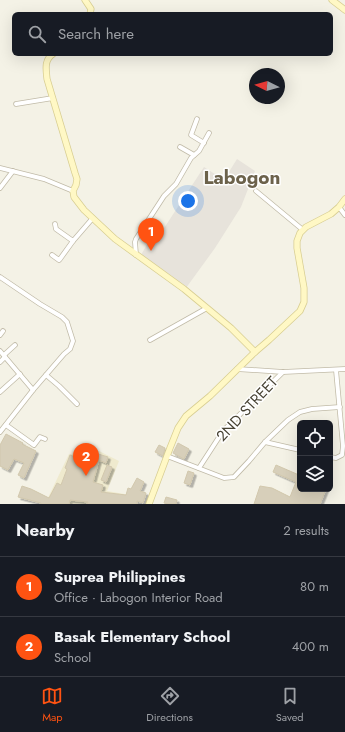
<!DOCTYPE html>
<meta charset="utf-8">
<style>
body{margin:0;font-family:Jost,sans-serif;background:#20242c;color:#f1f3f6}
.controls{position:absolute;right:12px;bottom:12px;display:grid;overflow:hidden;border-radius:6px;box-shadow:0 4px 16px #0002}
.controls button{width:36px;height:36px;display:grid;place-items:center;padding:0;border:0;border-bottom:1px solid #363941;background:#171b24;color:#f1f3f6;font:20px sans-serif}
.compass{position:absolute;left:249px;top:68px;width:36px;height:36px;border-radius:50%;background:#171b24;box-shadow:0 4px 16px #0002;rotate:275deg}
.you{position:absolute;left:188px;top:201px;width:14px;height:14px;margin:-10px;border:3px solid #fff;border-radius:50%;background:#1a73e8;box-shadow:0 0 0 6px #1a73e833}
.badge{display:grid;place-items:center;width:26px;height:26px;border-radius:50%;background:#ff5312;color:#fff;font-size:13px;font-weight:700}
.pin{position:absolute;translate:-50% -33px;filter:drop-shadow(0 1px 2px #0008)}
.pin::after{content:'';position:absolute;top:21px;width:14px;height:12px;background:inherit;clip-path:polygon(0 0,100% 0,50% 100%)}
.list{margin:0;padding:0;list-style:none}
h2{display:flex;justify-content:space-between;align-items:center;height:52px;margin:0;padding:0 16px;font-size:17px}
h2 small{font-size:13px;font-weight:400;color:#9ea1a6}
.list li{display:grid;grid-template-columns:26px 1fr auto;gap:12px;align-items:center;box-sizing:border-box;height:60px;padding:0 16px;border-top:1px solid #363941}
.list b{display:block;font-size:15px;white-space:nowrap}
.list p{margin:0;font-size:13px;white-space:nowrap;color:#9ea1a6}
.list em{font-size:13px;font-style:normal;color:#9ea1a6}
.icon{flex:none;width:22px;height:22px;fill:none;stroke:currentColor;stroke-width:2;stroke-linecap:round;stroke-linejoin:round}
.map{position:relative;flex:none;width:345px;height:504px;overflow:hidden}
.search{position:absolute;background:#171b24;box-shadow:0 4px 16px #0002;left:12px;right:12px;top:12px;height:44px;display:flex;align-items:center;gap:10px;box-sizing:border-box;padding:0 14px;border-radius:6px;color:#9ea1a6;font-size:15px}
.sheet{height:172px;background:#171b24}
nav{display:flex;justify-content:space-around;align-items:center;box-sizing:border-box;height:56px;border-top:1px solid #363941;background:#171b24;font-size:11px;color:#9ea1a6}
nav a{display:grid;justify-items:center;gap:2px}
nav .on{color:#ff5312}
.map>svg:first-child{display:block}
.industrial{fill:#e7e3db}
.education{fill:#efeace}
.building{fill:#d7cfba;stroke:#d2c8ad;filter:url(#shadow)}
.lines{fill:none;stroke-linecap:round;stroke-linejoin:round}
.street-casing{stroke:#c1bba8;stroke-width:5.5}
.secondary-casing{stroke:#d8ce92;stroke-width:7}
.street{stroke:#fff;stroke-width:4}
.secondary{stroke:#fff8c5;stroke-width:5.5}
.labels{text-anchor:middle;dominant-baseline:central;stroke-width:3;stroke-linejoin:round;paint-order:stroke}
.street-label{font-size:15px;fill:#484334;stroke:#fff}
.district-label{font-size:19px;font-weight:bold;fill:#6c624b;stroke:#fff}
</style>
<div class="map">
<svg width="345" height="504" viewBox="0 0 345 504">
<defs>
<filter id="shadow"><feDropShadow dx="2.5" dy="2.5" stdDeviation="0" flood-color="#0004"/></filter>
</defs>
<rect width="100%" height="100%" fill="#f4f2e6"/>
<path class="industrial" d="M237,159L255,171L241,207L215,248L186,288L141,255L149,241L153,245L204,167L224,180Z"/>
<path class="education" d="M99,451L119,461L107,491L136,496L134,502L140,504H45L69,454Z"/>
<g class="building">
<path d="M6,434L23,443L22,444L36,451L24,478L18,475L24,463L14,459L8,470L0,466V445Z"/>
<path d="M178,443L189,449L184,459L173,453Z"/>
<path d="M159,445L165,448L163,456L155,452Z"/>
<path d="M95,453L108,457L106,463L99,460L93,482L103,485L101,492L126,495L128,488L131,489L137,478L144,482L140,491L146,493L143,503L137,501V504H87L88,502L70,500L69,504H41V503L18,497L22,486L31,489L49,498L57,483L61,485L67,469L65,468L70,455L75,457L88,455L90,466Z"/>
<path d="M107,465L112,467L106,482L101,480Z"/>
<path d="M276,465L299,475L300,473V489H326L320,504H254L260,486L272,488L290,497L296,482L273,472Z"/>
<path d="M188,471L194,473L190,485L184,483Z"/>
<path d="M166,497L177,500L176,504H168L164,503Z"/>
</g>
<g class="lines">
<g class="street-casing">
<g id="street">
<path d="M16,104L53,98"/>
<path d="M197,119L191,135L204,143"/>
<path d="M180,147L194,155"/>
<path d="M0,168L44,179L73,191"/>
<path d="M0,188L13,171"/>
<path d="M256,191L303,230"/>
<path d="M339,207L345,215"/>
<path d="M55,224L56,229L73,241L92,219"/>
<path d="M52,255L59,260L60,259L73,241"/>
<path d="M136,255L135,242L136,239L164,196L176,184L191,158L199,151L209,133"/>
<path d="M0,277L40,304L62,317L67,322L73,341L70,349L64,354L33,390L0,432"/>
<path d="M0,335L3,331"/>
<path d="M150,340L207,308"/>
<path d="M0,351L33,390"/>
<path d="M4,355L15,345"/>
<path d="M0,362L5,357"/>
<path d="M237,369L283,372L345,369"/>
<path d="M46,375L59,386L77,404"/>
<path d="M0,392L20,374"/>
<path d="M6,425L34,445L40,437L45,439"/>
<path d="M265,442L300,450"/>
<path d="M167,456L224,478L234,477L249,461L265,442L288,420L300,412L312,409L340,407"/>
<path d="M330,457L336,458L342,455L343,446L336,370"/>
<path d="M199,468L223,431L283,372"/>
</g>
</g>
<g class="secondary-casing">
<g id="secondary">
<path d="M85,0L91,9L90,14"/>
<path d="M332,0L345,10"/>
<path d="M53,54C44,60 46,69 47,79L75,173L77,179L76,185L73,191L74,197L84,210L115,239L184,289L213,313L231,328L255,352"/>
<path d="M149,504L170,448L178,428L186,416L210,396L255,352L269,340L300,311L304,302V288L297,248V241L300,233L306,227L331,214L339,207L345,199"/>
</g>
</g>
<use href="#street" class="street"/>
<use href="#secondary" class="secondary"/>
</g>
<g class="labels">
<g class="street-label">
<text transform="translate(247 409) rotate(-47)">2ND STREET</text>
</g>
<g class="district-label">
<text x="242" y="177">Labogon</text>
</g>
</g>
</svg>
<div class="controls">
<button><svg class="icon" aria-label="locate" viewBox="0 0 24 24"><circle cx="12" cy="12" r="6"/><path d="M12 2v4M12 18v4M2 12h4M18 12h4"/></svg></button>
<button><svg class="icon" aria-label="layers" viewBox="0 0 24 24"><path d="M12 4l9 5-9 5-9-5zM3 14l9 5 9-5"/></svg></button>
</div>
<svg class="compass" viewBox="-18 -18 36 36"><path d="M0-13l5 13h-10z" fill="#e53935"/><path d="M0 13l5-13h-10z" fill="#9ea1a6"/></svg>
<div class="you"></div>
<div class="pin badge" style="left:151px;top:251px">1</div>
<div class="pin badge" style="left:86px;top:476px">2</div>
<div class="search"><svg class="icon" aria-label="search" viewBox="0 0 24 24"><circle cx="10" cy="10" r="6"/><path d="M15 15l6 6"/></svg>Search here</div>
</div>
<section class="sheet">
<h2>Nearby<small>2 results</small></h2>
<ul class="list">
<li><span class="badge">1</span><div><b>Suprea Philippines</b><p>Office · Labogon Interior Road</p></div><em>80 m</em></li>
<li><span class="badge">2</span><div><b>Basak Elementary School</b><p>School</p></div><em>400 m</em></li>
</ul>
</section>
<nav>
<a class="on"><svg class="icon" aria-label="map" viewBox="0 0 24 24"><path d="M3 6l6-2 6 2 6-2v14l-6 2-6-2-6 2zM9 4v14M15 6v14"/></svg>Map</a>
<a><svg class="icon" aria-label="directions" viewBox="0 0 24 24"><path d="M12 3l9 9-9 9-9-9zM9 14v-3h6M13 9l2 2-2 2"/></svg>Directions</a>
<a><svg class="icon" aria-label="saved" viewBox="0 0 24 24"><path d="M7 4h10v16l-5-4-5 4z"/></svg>Saved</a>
</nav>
